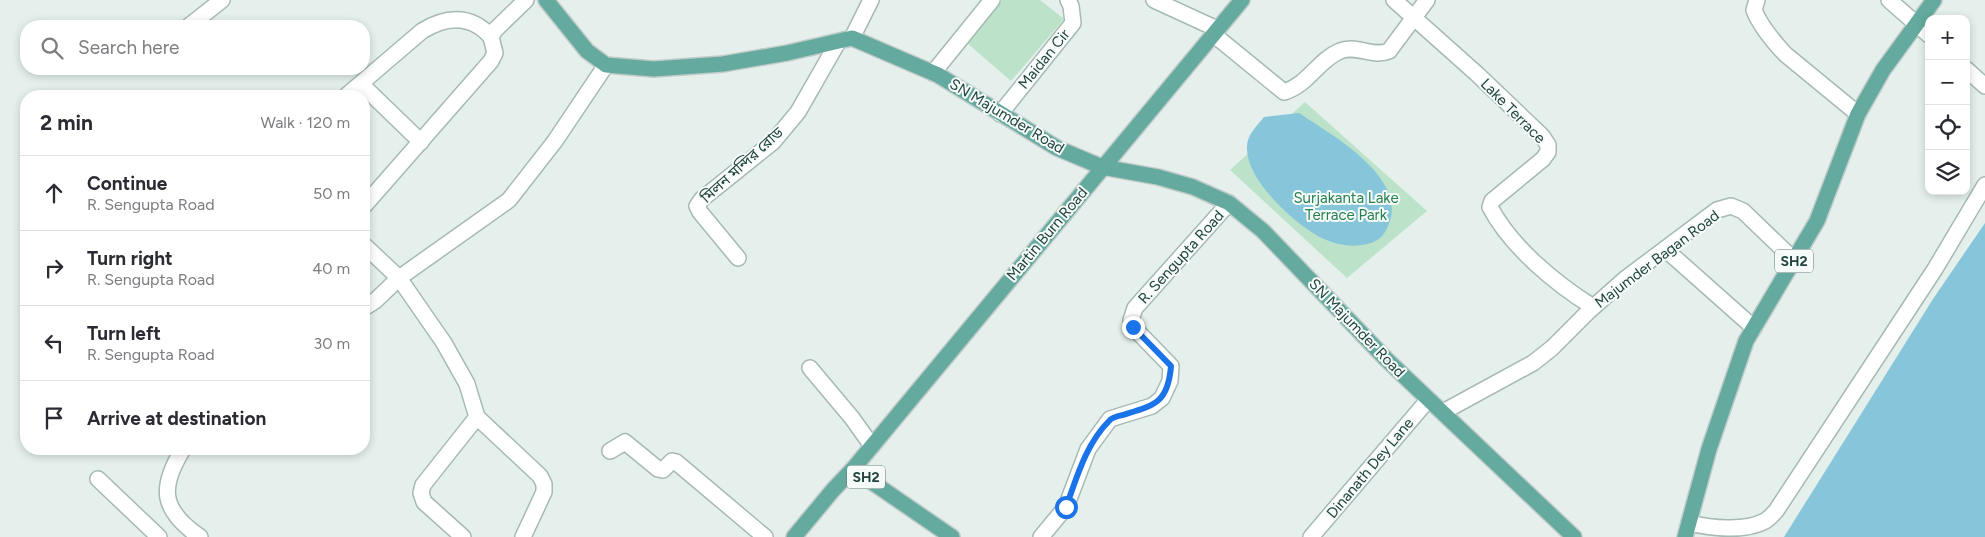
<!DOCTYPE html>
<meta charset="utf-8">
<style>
body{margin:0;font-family:Figtree,"Noto Sans Bengali",sans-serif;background:#f7f7f7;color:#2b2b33}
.controls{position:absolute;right:15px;top:15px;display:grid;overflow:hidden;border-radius:10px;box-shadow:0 2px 8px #0003}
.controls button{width:45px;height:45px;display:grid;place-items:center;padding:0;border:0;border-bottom:1px solid #e1e1e2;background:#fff;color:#2b2b33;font:25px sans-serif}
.stop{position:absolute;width:15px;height:15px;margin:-11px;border:4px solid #1a73e8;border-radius:50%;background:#fff}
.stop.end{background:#1a73e8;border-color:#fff;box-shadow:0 1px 5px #0008}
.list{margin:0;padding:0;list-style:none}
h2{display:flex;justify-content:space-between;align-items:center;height:65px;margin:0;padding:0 20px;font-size:21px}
h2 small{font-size:16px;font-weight:400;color:#7c7c81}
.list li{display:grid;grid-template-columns:32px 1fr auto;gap:15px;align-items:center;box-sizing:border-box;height:75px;padding:0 20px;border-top:1px solid #e1e1e2}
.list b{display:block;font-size:19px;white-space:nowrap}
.list p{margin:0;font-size:16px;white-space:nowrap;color:#7c7c81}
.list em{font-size:16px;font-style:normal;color:#7c7c81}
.icon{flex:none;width:28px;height:28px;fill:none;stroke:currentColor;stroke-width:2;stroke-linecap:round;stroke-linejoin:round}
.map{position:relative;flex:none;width:1985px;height:537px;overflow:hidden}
.search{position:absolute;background:#fff;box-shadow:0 2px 8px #0003;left:20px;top:20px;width:350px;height:55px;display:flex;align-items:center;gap:12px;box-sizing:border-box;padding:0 18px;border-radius:20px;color:#7c7c81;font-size:19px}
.panel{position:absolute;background:#fff;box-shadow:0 2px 8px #0003;left:20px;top:90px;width:350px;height:365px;border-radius:20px}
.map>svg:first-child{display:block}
.green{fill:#bce3ca}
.water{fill:#87c6da}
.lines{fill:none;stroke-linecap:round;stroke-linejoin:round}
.minor-casing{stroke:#a6b9b4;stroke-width:18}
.major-casing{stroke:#c1cbc9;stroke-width:18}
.minor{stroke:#fff;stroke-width:15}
.major{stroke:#64aa9e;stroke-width:15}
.route{stroke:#1a73e8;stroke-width:6}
.labels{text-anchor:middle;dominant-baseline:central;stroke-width:4;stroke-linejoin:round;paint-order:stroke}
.shield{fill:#f6fbf9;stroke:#617b76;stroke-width:1}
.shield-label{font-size:14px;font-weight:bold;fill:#21443e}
.street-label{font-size:15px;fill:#21443e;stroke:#f6fbf9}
.park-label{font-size:15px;fill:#268051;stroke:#f6fbf9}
</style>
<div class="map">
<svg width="1985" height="537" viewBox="0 0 1985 537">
<rect width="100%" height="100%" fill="#e5f0ec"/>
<g class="green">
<path d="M1002,0H1040L1064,19L1011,81L967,43Z"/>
<path d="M1305,102L1427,211L1347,278L1230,170Z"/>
</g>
<g class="water">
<path d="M1299,113C1333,136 1416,181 1385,232C1378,245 1358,247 1344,245C1333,243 1322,239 1313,233C1289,218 1247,179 1247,149C1246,136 1256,127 1264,117Z"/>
<path d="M1985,223V537H1784L1933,299Z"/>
</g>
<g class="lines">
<g class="minor-casing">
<g id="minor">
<path d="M1154,0L1217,29"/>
<path d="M1394,0L1477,74L1542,136L1548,145V152L1543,159L1492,201L1490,207C1511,247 1556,284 1593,307"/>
<path d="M1757,0L1754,10C1760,26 1773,41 1785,54L1858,114"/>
<path d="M1889,0L1929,35"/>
<path d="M189,26L222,0"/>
<path d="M1213,34L1284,92C1308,85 1318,60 1340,51C1356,44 1373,58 1389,51L1427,0"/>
<path d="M852,38L871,0"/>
<path d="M1966,69L1985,86"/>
<path d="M933,73L992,0"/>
<path d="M361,84L421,142"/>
<path d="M346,96L422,31C446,16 471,14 491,37"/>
<path d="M1000,114L1073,23L1071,6L1068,0"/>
<path d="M364,206L491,61L495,53L491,37L495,30L526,0"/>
<path d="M364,245L399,278L509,200L555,141L606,65"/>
<path d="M1665,249L1754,328"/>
<path d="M738,258L700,212L697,206L702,199L773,142L798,112L838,42"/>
<path d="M364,308L375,301L399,278L444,343L467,384L477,417L540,476L544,484V492L523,537"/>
<path d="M810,368L852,418L872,446"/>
<path d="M1443,412L1533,363L1552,348L1589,311L1625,279L1717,210L1731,206L1743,211L1794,260"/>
<path d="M183,449C159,488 161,510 200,537"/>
<path d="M610,451L625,442L658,469L663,470L672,461L676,462L765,537"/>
<path d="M98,479L159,537"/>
<path d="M1689,523C1711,528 1744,532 1765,521C1769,519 1773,514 1776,511L1935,269L1985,185"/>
<path d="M463,537L424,502L421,493L423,485L477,417"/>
<path d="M1041,537L1066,507L1088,449L1110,419L1152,406L1162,398L1170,381L1171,366L1133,327L1131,320L1135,308L1229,203"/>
<path d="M1311,537L1428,400"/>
</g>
</g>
<g class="major-casing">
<g id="major">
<path d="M546,0L587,51L606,65L654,69L723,64L787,53L852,38L938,75L1057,148L1102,167L1158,177L1193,187L1229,203L1263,231L1386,359L1574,537"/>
<path d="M853,469L1242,0"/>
<path d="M794,537L833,490L853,469L952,537"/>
<path d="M1685,537L1709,449L1746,341L1817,221L1858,114L1883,70L1934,0"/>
</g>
</g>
<use href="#minor" class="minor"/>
<use href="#major" class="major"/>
</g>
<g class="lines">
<path class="route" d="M1066,507C1077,477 1086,444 1109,421C1112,417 1118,416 1123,415C1155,405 1168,403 1171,366L1133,327"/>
</g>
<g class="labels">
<g class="shield">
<rect x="1775" y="249.5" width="38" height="23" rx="4"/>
<rect x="847" y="465.5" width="38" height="23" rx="4"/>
</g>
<g class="shield-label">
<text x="1794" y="261">SH2</text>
<text x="866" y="477">SH2</text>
</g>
<g class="street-label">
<text transform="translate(1044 59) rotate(-51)">Maidan Cir</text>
<text transform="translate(1513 111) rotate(45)">Lake Terrace</text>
<text transform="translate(1007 116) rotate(31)">SN Majumder Road</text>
<text transform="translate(742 165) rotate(-42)">মিলন মন্দির রোড</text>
<text transform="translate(1047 234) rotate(-50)">Martin Burn Road</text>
<text transform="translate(1181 257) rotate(-48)">R. Sengupta Road</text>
<text transform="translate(1657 259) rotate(-37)">Majumder Bagan Road</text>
<text transform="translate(1357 328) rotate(46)">SN Majumder Road</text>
<text transform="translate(1370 468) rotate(-50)">Dinanath Dey Lane</text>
</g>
<g class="park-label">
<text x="1346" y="198">Surjakanta Lake<tspan x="1346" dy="17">Terrace Park</tspan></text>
</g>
</g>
</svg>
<div class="controls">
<button>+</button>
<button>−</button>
<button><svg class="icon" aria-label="locate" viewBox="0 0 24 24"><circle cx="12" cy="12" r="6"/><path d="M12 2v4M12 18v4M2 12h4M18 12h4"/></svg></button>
<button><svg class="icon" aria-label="layers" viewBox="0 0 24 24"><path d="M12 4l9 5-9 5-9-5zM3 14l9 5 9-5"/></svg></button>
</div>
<div class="stop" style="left:1066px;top:507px"></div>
<div class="stop end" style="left:1133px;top:327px"></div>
<div class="search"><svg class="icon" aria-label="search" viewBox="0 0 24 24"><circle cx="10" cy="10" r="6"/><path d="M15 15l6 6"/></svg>Search here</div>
<section class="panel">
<h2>2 min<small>Walk · 120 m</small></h2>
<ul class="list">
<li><svg class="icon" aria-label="ahead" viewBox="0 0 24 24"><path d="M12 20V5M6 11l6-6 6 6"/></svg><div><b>Continue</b><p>R. Sengupta Road</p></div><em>50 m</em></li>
<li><svg class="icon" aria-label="right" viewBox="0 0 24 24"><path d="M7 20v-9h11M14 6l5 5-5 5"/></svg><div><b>Turn right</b><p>R. Sengupta Road</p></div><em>40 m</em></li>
<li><svg class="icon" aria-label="left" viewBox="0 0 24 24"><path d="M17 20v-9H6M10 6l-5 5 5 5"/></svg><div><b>Turn left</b><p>R. Sengupta Road</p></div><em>30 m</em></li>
<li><svg class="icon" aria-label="arrive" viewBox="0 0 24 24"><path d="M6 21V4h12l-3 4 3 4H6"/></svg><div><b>Arrive at destination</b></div></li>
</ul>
</section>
</div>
